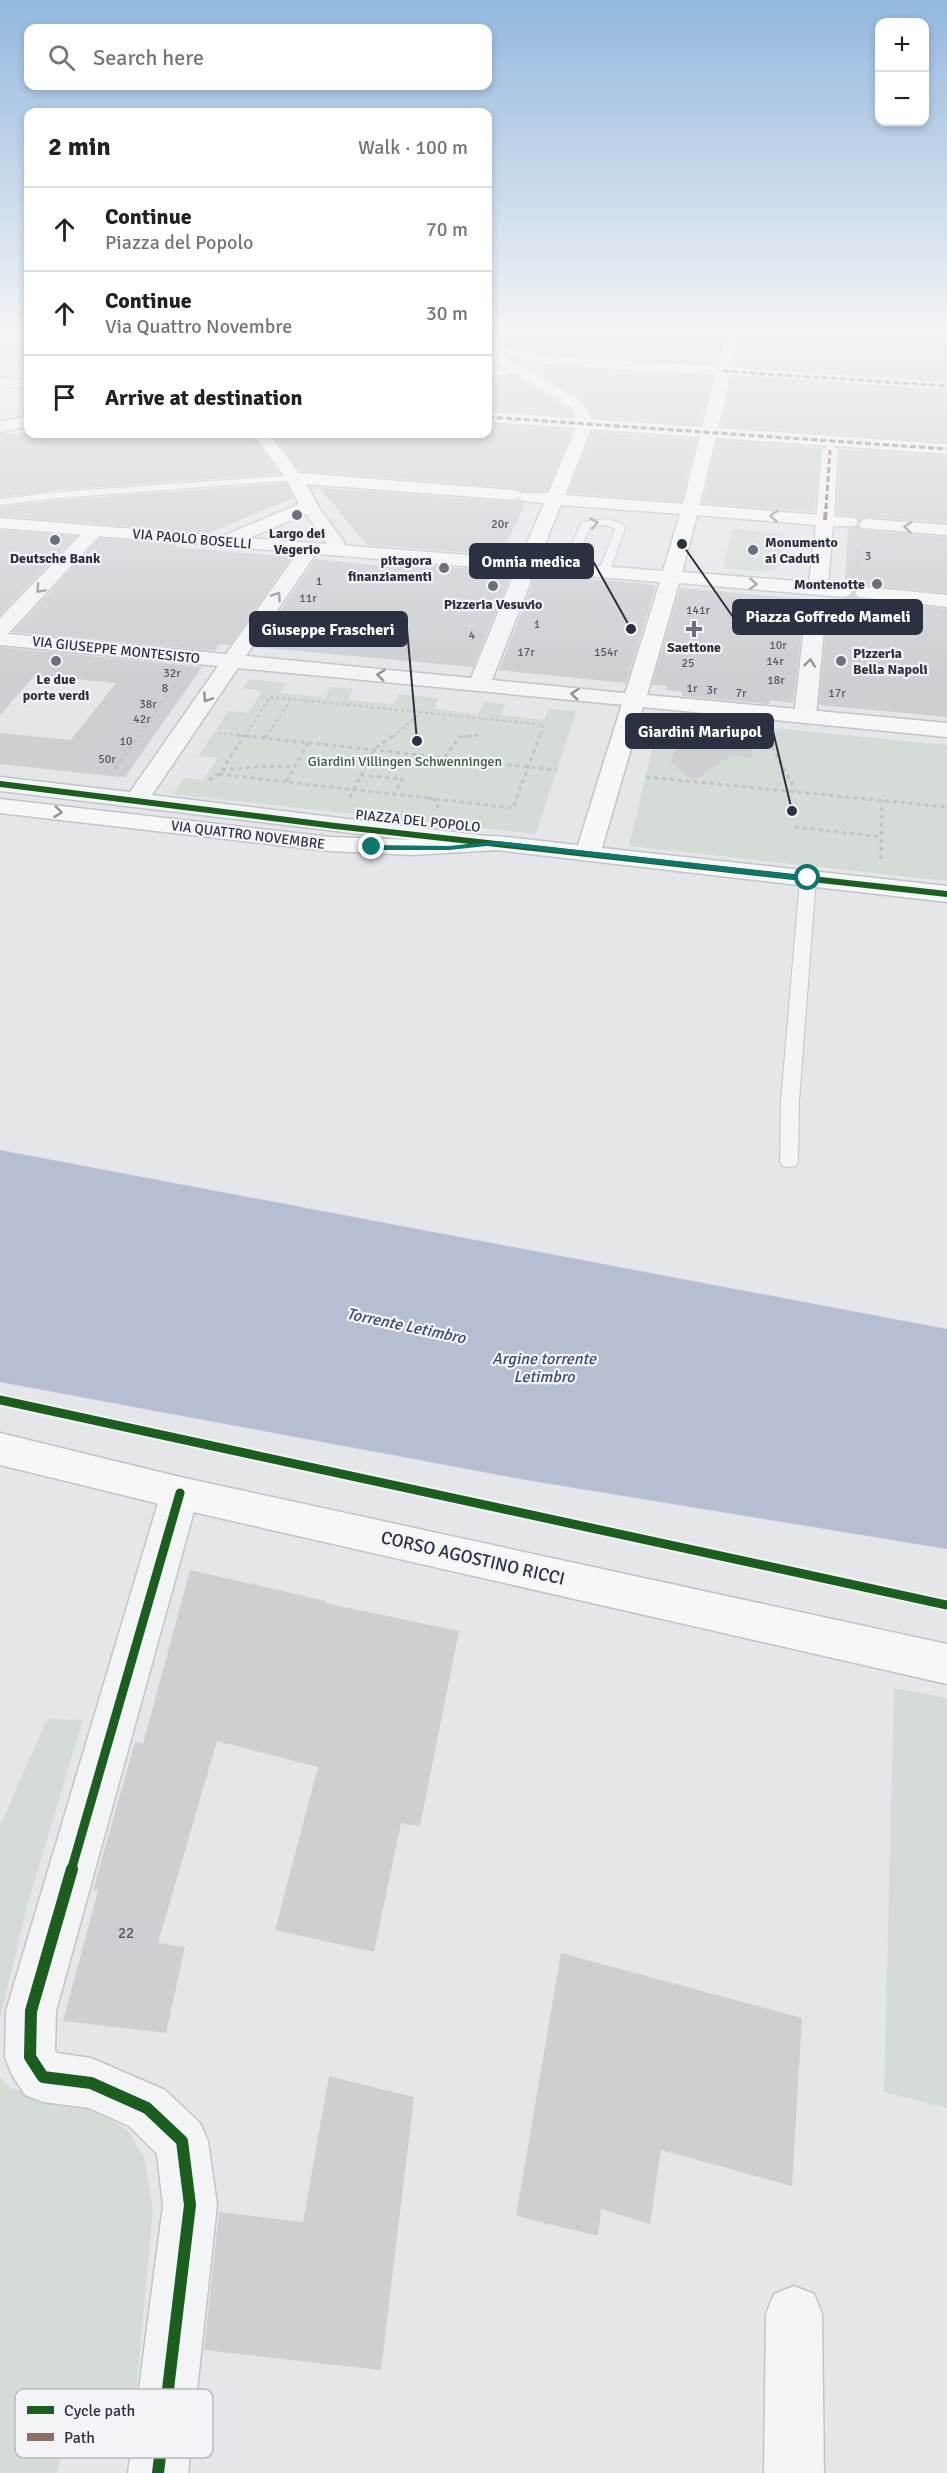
<!DOCTYPE html>
<meta charset="utf-8">
<style>
body{margin:0;font-family:Signika,sans-serif;background:#f2f2f2;color:#222}
.controls{position:absolute;right:18px;top:18px;display:grid;overflow:hidden;border-radius:12px;box-shadow:0 3px 9px #0003}
.controls button{width:54px;height:54px;display:grid;place-items:center;padding:0;border:0;border-bottom:2px solid #e0e0e0;background:#fff;color:#222;font:30px sans-serif}
.stop{position:absolute;width:18px;height:18px;margin:-14px;border:4px solid #0f766e;border-radius:50%;background:#fff}
.stop.end{background:#0f766e;border-color:#fff;box-shadow:0 2px 6px #0008}
.list{margin:0;padding:0;list-style:none}
h2{display:flex;justify-content:space-between;align-items:center;height:78px;margin:0;padding:0 24px;font-size:26px}
h2 small{font-size:20px;font-weight:400;color:#767676}
.list li{display:grid;grid-template-columns:39px 1fr auto;gap:18px;align-items:center;box-sizing:border-box;height:84px;padding:0 24px;border-top:2px solid #e0e0e0}
.list b{display:block;font-size:22px;white-space:nowrap}
.list p{margin:0;font-size:20px;white-space:nowrap;color:#767676}
.list em{font-size:20px;font-style:normal;color:#767676}
.icon{flex:none;width:33px;height:33px;fill:none;stroke:currentColor;stroke-width:2;stroke-linecap:round;stroke-linejoin:round}
.map{position:relative;flex:none;width:947px;height:2473px;overflow:hidden}
.search{position:absolute;background:#fff;box-shadow:0 3px 9px #0003;left:24px;top:24px;width:468px;height:66px;display:flex;align-items:center;gap:15px;box-sizing:border-box;padding:0 21px;border-radius:12px;color:#767676;font-size:22px}
.panel{position:absolute;background:#fff;box-shadow:0 3px 9px #0003;left:24px;top:108px;width:468px;height:330px;border-radius:12px}
.map>svg:first-child{display:block}
.green{fill:#d4dcd5}
.water{fill:#b5bfd1}
.building{fill:#cecfd3}
.lines{fill:none;stroke-linecap:round;stroke-linejoin:round}
.lane-casing{stroke:#c2c4c7;stroke-width:2}
.street-casing{stroke:#c2c4c7;stroke-width:3}
.secondary-casing{stroke:#c2c4c7;stroke-width:3}
.primary-casing{stroke:#c1c3c6;stroke-width:3}
.path-far1{stroke:#c3c4c9;stroke-width:2;stroke-dasharray:3 3;stroke-linecap:butt}
.path{stroke:#c3c4c9;stroke-width:3;stroke-dasharray:4 4;stroke-linecap:butt}
.lane{fill:#f3f4f6;fill-rule:evenodd}
.street{fill:#f3f4f6;fill-rule:evenodd}
.secondary{fill:#f7f7f7;fill-rule:evenodd}
.primary{fill:#f7f7f7;fill-rule:evenodd}
.quiet-far1{stroke:#8d6e63;stroke-width:3;stroke-dasharray:6 3;stroke-linecap:butt}
.quiet{stroke:#8d6e63;stroke-width:4;stroke-dasharray:8 4;stroke-linecap:butt}
.cycleway-far2-casing{stroke:#f3f4f7;stroke-width:9}
.cycleway-far1-casing{stroke:#f3f4f7;stroke-width:13}
.cycleway-casing{stroke:#f3f4f7;stroke-width:16}
.cycleway-far2{stroke:#1b5e20;stroke-width:6}
.cycleway-far1{stroke:#1b5e20;stroke-width:9}
.cycleway{stroke:#1b5e20;stroke-width:12}
.oneway{stroke:#92949c}
.oneway2{stroke:#90929c}
.route{fill:#0f766e}
.poi-dot{fill:#6c707c;stroke:#f3f4f7;stroke-width:2}
.labels{text-anchor:middle;dominant-baseline:central;stroke-width:4.5;stroke-linejoin:round;paint-order:stroke}
.number-label{font-size:12px;fill:#555966}
.far-poi-label{font-size:14px;font-weight:bold;fill:#2c3141;stroke:#f3f4f7}
.far-street-label{font-size:14px;fill:#2c3141;stroke:#f3f4f7}
.far-park-label{font-size:14px;fill:#3c5c3a;stroke:#f3f4f7}
.near-number-label{font-size:15px;fill:#555966}
.water-label{font-size:16px;font-style:italic;fill:#394a72;stroke:#f3f4f7}
.near-street-label{font-size:18px;fill:#2c3141;stroke:#f3f4f7}
.key{fill:#f3f4f7;stroke:#b7bac0;stroke-width:1.5}
.key-label{font-size:16px;fill:#2c3141}
.leader{fill:none;stroke:#2c3141;stroke-width:2}
.callout-dot{fill:#2c3141;stroke:#f3f4f7;stroke-width:2}
.callout{fill:#2c3141;stroke:#2c3141;stroke-width:2}
.callout-label{font-size:16px;text-anchor:middle;font-weight:bold;fill:#fff}
</style>
<div class="map">
<svg width="947" height="2473" viewBox="0 0 947 2473">
<rect width="100%" height="100%" fill="#e4e6e9"/>
<g class="green">
<path d="M732,529L778,533L784,535L779,565L776,570L768,572L723,568Z"/>
<path d="M249,679L285,683L280,693L325,697L331,687L353,689L348,700L394,704L399,694L439,698L434,709L478,714L484,702L505,704L501,715L544,720L549,709L576,711L536,834L173,794L184,778L203,780L218,758L198,756L228,711L248,713L262,691L243,688Z"/>
<path d="M660,717L947,745V881L629,846Z"/>
<path d="M894,1688L947,1698V2108L884,2092Z"/>
<path d="M47,1719L83,1720L29,1899L0,2018V1826Z"/>
<path d="M0,2077L10,2088L92,2107L127,2130L144,2157L153,2210L135,2403L72,2391L57,2473H0Z"/>
</g>
<path class="water" d="M0,1150L947,1329V1549L526,1480L0,1382Z"/>
<g class="building">
<path d="M576,329H725L716,364L551,355L534,351L520,343L567,335Z"/>
<path d="M743,329H904L913,335L947,337V380L735,366Z"/>
<path d="M549,367H551L712,377L700,425L594,417L583,400L535,371Z"/>
<path d="M515,376L569,410L572,416L488,410V392L494,382Z"/>
<path d="M732,377L947,392V442L721,426Z"/>
<path d="M488,424L572,430L547,491H521L512,488L300,471L271,434H488Z"/>
<path d="M592,432L697,439L681,502L568,493Z"/>
<path d="M0,434H251L279,474L59,490L0,497Z"/>
<path d="M717,440L821,448L814,512L703,503Z"/>
<path d="M840,449L947,456V523L868,517L859,520L855,516L837,514Z"/>
<path d="M286,483L293,498L209,533L0,516V507L59,500Z"/>
<path d="M310,487L512,502L519,501L525,504L501,555L367,545L319,487L312,490Z"/>
<path d="M858,526L862,530L947,537V593L865,585L855,590L850,585L845,584L848,528Z"/>
<path d="M0,530L76,536L0,615Z"/>
<path d="M100,538L179,545L174,547L292,557L230,645L219,644L214,651L13,632Z"/>
<path d="M315,559L384,566L380,561L648,584L656,586L626,683L499,670L533,582L528,575H514L509,580L473,667L255,647Z"/>
<path d="M680,588L843,602V599L853,594L858,599L947,609V717L819,705L828,609L825,604L817,601L808,603L804,609L793,703L769,700V704L682,696V692L666,690L667,686L652,685Z"/>
<path d="M0,647L202,667L125,777L110,776L0,764V733L71,740L116,683L35,675L0,715Z"/>
<path d="M678,713L764,721L760,740L752,745V758L731,755L693,780L671,763L678,738L674,733Z"/>
<path d="M190,1570L326,1601L325,1603L459,1631L420,1826L401,1823L374,1952L275,1930L318,1767L217,1741L158,1943L185,1947L166,2033L63,2021L98,1891L93,1890L135,1742L143,1744Z"/>
<path d="M561,1953L802,2018L792,2186L661,2150L650,2224L601,2209L598,2236L516,2216Z"/>
<path d="M329,2076L414,2097L381,2370L204,2350L219,2212L303,2222Z"/>
</g>
<g class="lines">
<g class="lane-casing">
<g id="lane">
<path d="M521,367L524,368V372L488,377V373Z"/>
<path d="M294,475L299,478L298,480L59,498L0,505V499L59,492Z"/>
<path d="M607,519L623,524L625,529L608,575L604,576L598,573L615,529L606,525L590,527L572,569L570,571H562L560,569L582,522Z"/>
<path d="M808,873L816,878L799,1101L798,1161L796,1166L789,1167L782,1166L780,1161L781,1101L800,878Z"/>
</g>
</g>
<g class="street-casing">
<g id="street">
<path d="M488,329H503L511,334L543,329H574L567,333L508,343L493,335L488,336Z"/>
<path d="M906,329H947V335L913,333Z"/>
<path d="M723,367L947,382V390L718,374L716,371Z"/>
<path d="M0,378L28,381V389L0,386Z"/>
<path d="M488,412L947,444V454L833,446L838,450L834,520L831,524H819L816,520L822,450L828,446L488,422Z"/>
<path d="M309,501L315,502L344,542L345,551L343,555H329L326,542L300,506L303,502Z"/>
<path d="M94,526L100,527L103,531L100,535L8,634L226,654L303,545H317L319,549L246,656L471,678L511,581L514,577H528L531,581L492,680L634,694L642,695L645,700L642,705L634,706L238,668L152,795L503,838L506,843L503,848L494,850L0,791V777L130,792L218,666L0,645V618L88,527Z"/>
<path d="M816,603L823,605L826,609L816,716L813,721L805,723L797,721L794,716L806,609L809,605Z"/>
<path d="M180,1477L194,1481L199,1493L56,2011L55,2050L57,2053L91,2058L165,2090L200,2123L208,2141L217,2205L188,2473H128L163,2205L157,2154L129,2126L89,2108L43,2102L25,2095L12,2075L5,2057L6,2011L161,1493L166,1481Z"/>
<path d="M794,2286L814,2294L822,2314L824,2473H764L766,2314L774,2294Z"/>
</g>
</g>
<g class="secondary-casing">
<g id="secondary">
<path d="M727,329H741L700,505L855,518L858,522L855,526H833L828,584L850,587L853,591L850,595L843,597L679,583L647,695L947,723V737L643,707L602,848L947,886V902L496,850L413,855L330,851L0,813V799L330,837L413,840L496,836L578,845L660,582L0,528V518L223,536L299,504L286,479L253,434H269L299,473L512,490L518,491L521,495L518,499L512,500L306,484L318,506L315,510L249,538L520,559L544,503L522,501L519,497L522,493H548L574,432L576,418L571,408L488,357V333L493,332L500,336L497,347L501,353L502,348L507,347L551,357L718,366ZM504,355L551,365L715,375L683,504L565,495L590,432L592,418L582,402ZM561,505L680,514L663,571L538,561ZM697,515L816,525L809,582L682,572Z"/>
<path d="M28,416V426L0,432V422Z"/>
<path d="M868,519L947,525V535L862,528L859,524L862,520Z"/>
<path d="M865,587L947,595V607L858,597L855,593L858,589Z"/>
</g>
</g>
<g class="primary-casing">
<path id="primary" d="M0,1433L180,1477L947,1644V1684L180,1509L0,1465Z"/>
</g>
<g class="path-far1">
<path d="M499,538L508,520"/>
<path d="M857,548V568"/>
<path d="M218,733L251,737"/>
<path d="M138,737L177,682"/>
<path d="M244,737L270,697L291,699"/>
<path d="M266,737L291,699L544,725L540,737"/>
<path d="M393,737L422,711"/>
<path d="M463,737L480,735"/>
</g>
<g class="path">
<path d="M237,735L557,770"/>
<path d="M265,738L267,735"/>
<path d="M768,740L796,791"/>
<path d="M308,743L286,782L428,798L437,801L438,810"/>
<path d="M445,757L459,737L479,735"/>
<path d="M115,769L139,735"/>
<path d="M222,770L266,766L293,767"/>
<path d="M219,774L286,782"/>
<path d="M361,775L402,779L394,794"/>
<path d="M646,777L947,807"/>
<path d="M209,780L219,774L245,735"/>
<path d="M350,797L374,749L394,735"/>
<path d="M428,798L513,808L540,735"/>
<path d="M795,827L882,837"/>
<path d="M881,859L882,800"/>
</g>
<use href="#lane" class="lane"/>
<use href="#street" class="street"/>
<use href="#secondary" class="secondary"/>
<use href="#primary" class="primary"/>
<g class="quiet-far1">
<path d="M913,329L947,331"/>
<path d="M488,332L495,330L508,339L567,329"/>
<path d="M723,371L947,386"/>
<path d="M488,417L947,449"/>
<path d="M826,509L830,450"/>
</g>
<path class="quiet" d="M825,520L826,507"/>
<g class="cycleway-far2-casing">
<path id="cycleway-far2" d="M0,784L335,826L947,894"/>
</g>
<g class="cycleway-far1-casing">
<g id="cycleway-far1">
<path d="M0,1400L947,1605"/>
<path d="M71,1871L180,1493"/>
</g>
</g>
<g class="cycleway-casing">
<path id="cycleway" d="M72,1869L31,2011L30,2057L43,2077L91,2083L147,2108L182,2141L190,2205L158,2473"/>
</g>
<use href="#cycleway-far2" class="cycleway-far2"/>
<use href="#cycleway-far1" class="cycleway-far1"/>
<use href="#cycleway" class="cycleway"/>
</g>
<defs><path id="oneway-chevron" d="M-2-3.5L2.5 0L-2 3.5" fill="none" stroke-width="1.6" stroke-linecap="round" stroke-linejoin="round" transform="scale(1.5)"/></defs>
<g class="oneway">
<use href="#oneway-chevron" transform="translate(774 516) rotate(-176)"/>
<use href="#oneway-chevron" transform="translate(908 527) rotate(-175)"/>
<use href="#oneway-chevron" transform="translate(753 584) rotate(4)"/>
<use href="#oneway-chevron" transform="translate(58 812) rotate(7)"/>
</g>
<g class="oneway2">
<use href="#oneway-chevron" transform="translate(594 523) rotate(-11)"/>
<use href="#oneway-chevron" transform="translate(40 589) rotate(133)"/>
<use href="#oneway-chevron" transform="translate(277 596) rotate(-56)"/>
<use href="#oneway-chevron" transform="translate(810 663) rotate(-84)"/>
<use href="#oneway-chevron" transform="translate(381 675) rotate(-174)"/>
<use href="#oneway-chevron" transform="translate(575 694) rotate(-174)"/>
<use href="#oneway-chevron" transform="translate(207 698) rotate(124)"/>
</g>
<linearGradient id="sky" x2="0" y2="1"><stop stop-color="#93b8df"/><stop offset="0.49" stop-color="#f3f4f5"/><stop offset="1" stop-color="#f3f4f5" stop-opacity="0"/></linearGradient>
<rect width="947" height="675" fill="url(#sky)"/>
<path class="route" d="M496,841L808,876L811,878L808,881L496,845L449,850H372L368,847L372,845L449,846Z"/>
<g class="poi-dot">
<circle cx="297" cy="515" r="6"/>
<circle cx="55" cy="540" r="6"/>
<circle cx="753" cy="550" r="6"/>
<circle cx="444" cy="568" r="6"/>
<circle cx="877" cy="584" r="6"/>
<circle cx="493" cy="586" r="6"/>
<path d="M691 620h6v6h6v6h-6v6h-6v-6h-6v-6h6z"/>
<circle cx="56" cy="661" r="6"/>
<circle cx="841" cy="661" r="6"/>
</g>
<g class="labels">
<g class="number-label">
<text x="500" y="524">20r</text>
<text x="868" y="556">3</text>
<text x="319" y="581">1</text>
<text x="308" y="598">11r</text>
<text x="698" y="610">141r</text>
<text x="537" y="624">1</text>
<text x="472" y="635">4</text>
<text x="778" y="645">10r</text>
<text x="526" y="652">17r</text>
<text x="606" y="652">154r</text>
<text x="775" y="661">14r</text>
<text x="688" y="663">25</text>
<text x="172" y="673">32r</text>
<text x="776" y="680">18r</text>
<text x="165" y="688">8</text>
<text x="692" y="688">1r</text>
<text x="712" y="690">3r</text>
<text x="741" y="693">7r</text>
<text x="837" y="693">17r</text>
<text x="148" y="704">38r</text>
<text x="142" y="719">42r</text>
<text x="126" y="741">10</text>
<text x="107" y="759">50r</text>
</g>
<g class="far-poi-label">
<text x="297" y="533">Largo dei<tspan x="297" dy="16">Vegerio</tspan></text>
<text x="765" y="542" text-anchor="start">Monumento<tspan x="765" dy="16">ai Caduti</tspan></text>
<text x="55" y="558">Deutsche Bank</text>
<text x="432" y="560" text-anchor="end">pitagora<tspan x="432" dy="16">finanziamenti</tspan></text>
<text x="865" y="584" text-anchor="end">Montenotte</text>
<text x="493" y="604">Pizzeria Vesuvio</text>
<text x="694" y="647">Saettone</text>
<text x="853" y="653" text-anchor="start">Pizzeria<tspan x="853" dy="16">Bella Napoli</tspan></text>
<text x="56" y="679">Le due<tspan x="56" dy="16">porte verdi</tspan></text>
</g>
<g class="far-street-label">
<text transform="translate(192 539) rotate(5)">VIA PAOLO BOSELLI</text>
<text transform="translate(116 650) rotate(6)">VIA GIUSEPPE MONTESISTO</text>
<text transform="translate(418 821) rotate(6)">PIAZZA DEL POPOLO</text>
<text transform="translate(248 835) rotate(7)">VIA QUATTRO NOVEMBRE</text>
</g>
<g class="far-park-label">
<text x="405" y="761">Giardini Villingen Schwenningen</text>
</g>
<g class="near-number-label">
<text x="126" y="1933">22</text>
</g>
<g class="water-label">
<text transform="translate(406 1326) rotate(12)">Torrente Letimbro</text>
<text x="544" y="1359">Argine torrente<tspan x="544" dy="18">Letimbro</tspan></text>
</g>
<g class="near-street-label">
<text transform="translate(473 1558) rotate(13)">CORSO AGOSTINO RICCI</text>
</g>
</g>
<rect x="15" y="2389" width="198" height="69" rx="9" class="key"/>
<rect x="27" y="2406" width="27" height="8" fill="#1b5e20"/>
<rect x="27" y="2433" width="27" height="8" fill="#8d6e63"/>
<g class="key-label">
<text x="64" y="2416">Cycle path</text>
<text x="64" y="2443">Path</text>
</g>
<path class="leader" d="M631 629L593 561M682 544L733 617M417 741L407 629M792 811L773 731"/>
<g class="callout-dot">
<circle cx="631" cy="629" r="6"/>
<circle cx="682" cy="544" r="6"/>
<circle cx="417" cy="741" r="6"/>
<circle cx="792" cy="811" r="6"/>
</g>
<g class="callout">
<rect x="470" y="544" width="123" height="34" rx="6"/>
<rect x="733" y="600" width="189" height="34" rx="6"/>
<rect x="250" y="612" width="157" height="34" rx="6"/>
<rect x="626" y="714" width="147" height="34" rx="6"/>
</g>
<g class="callout-label">
<text x="531" y="567">Omnia medica</text>
<text x="828" y="622">Piazza Goffredo Mameli</text>
<text x="328" y="635">Giuseppe Frascheri</text>
<text x="700" y="737">Giardini Mariupol</text>
</g>
</svg>
<div class="controls">
<button>+</button>
<button>−</button>
</div>
<div class="stop" style="left:808px;top:878px"></div>
<div class="stop end" style="left:372px;top:847px"></div>
<div class="search"><svg class="icon" aria-label="search" viewBox="0 0 24 24"><circle cx="10" cy="10" r="6"/><path d="M15 15l6 6"/></svg>Search here</div>
<section class="panel">
<h2>2 min<small>Walk · 100 m</small></h2>
<ul class="list">
<li><svg class="icon" aria-label="ahead" viewBox="0 0 24 24"><path d="M12 20V5M6 11l6-6 6 6"/></svg><div><b>Continue</b><p>Piazza del Popolo</p></div><em>70 m</em></li>
<li><svg class="icon" aria-label="ahead" viewBox="0 0 24 24"><path d="M12 20V5M6 11l6-6 6 6"/></svg><div><b>Continue</b><p>Via Quattro Novembre</p></div><em>30 m</em></li>
<li><svg class="icon" aria-label="arrive" viewBox="0 0 24 24"><path d="M6 21V4h12l-3 4 3 4H6"/></svg><div><b>Arrive at destination</b></div></li>
</ul>
</section>
</div>
